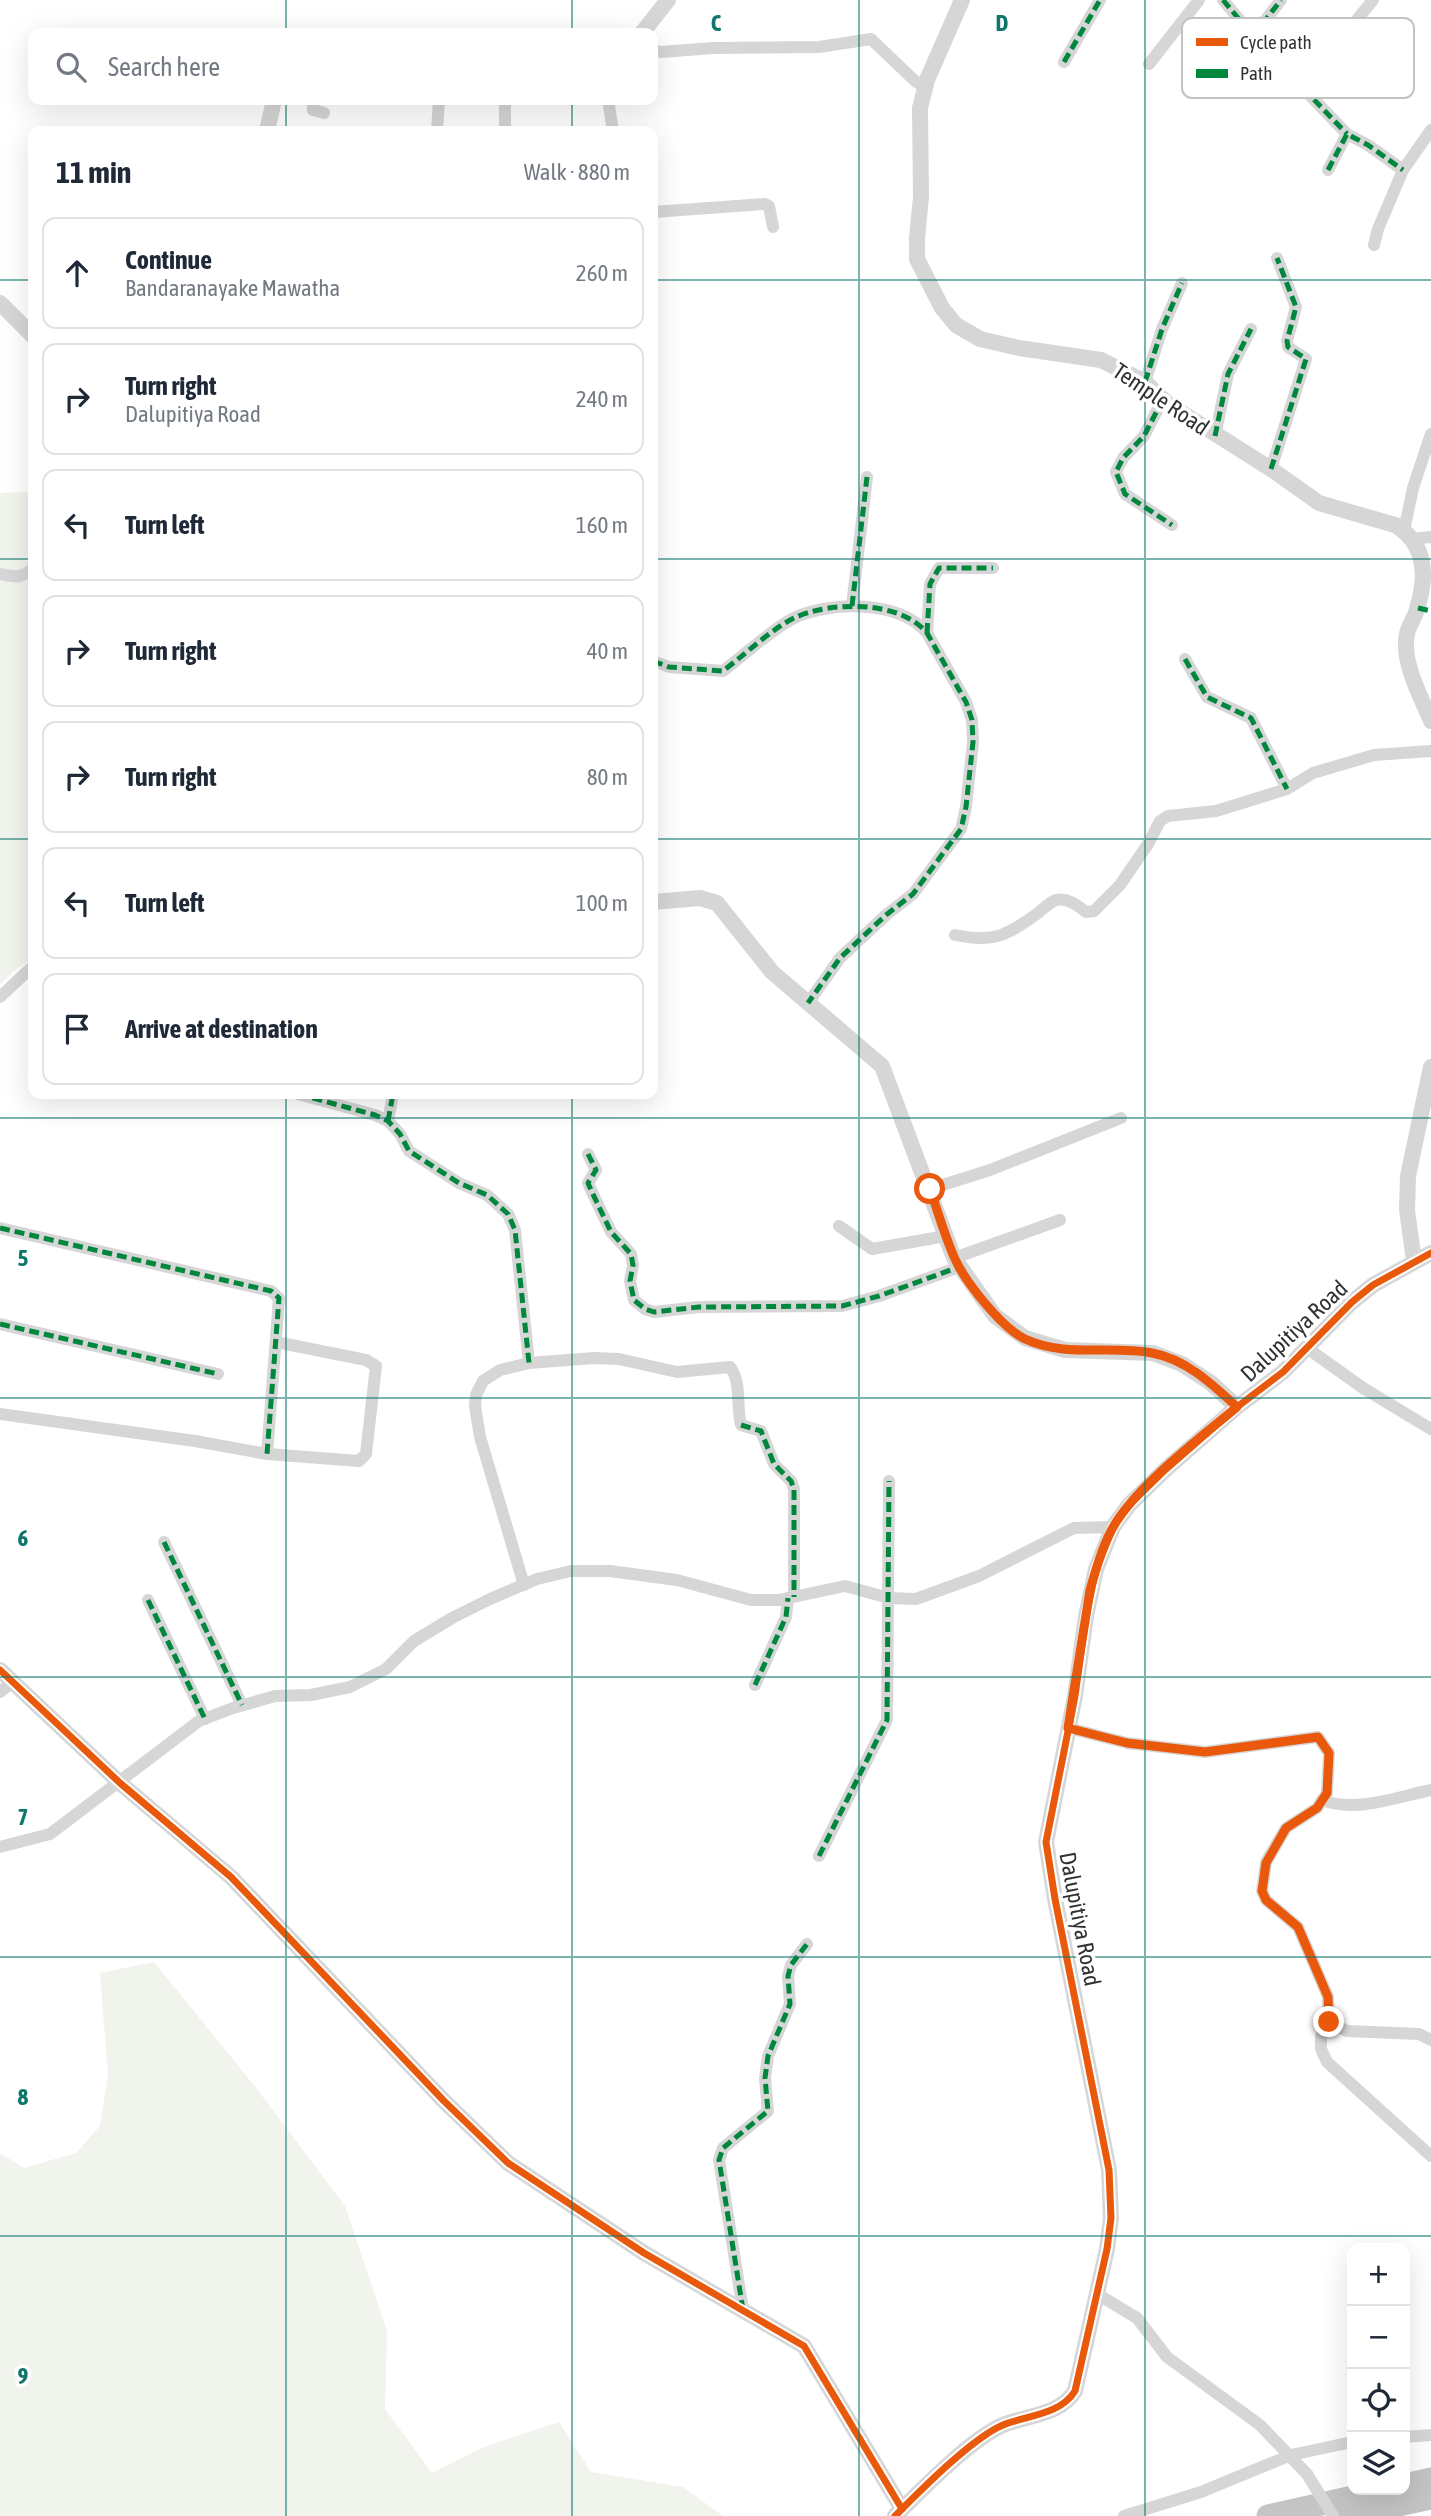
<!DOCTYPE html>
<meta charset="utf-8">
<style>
body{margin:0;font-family:"Asap Condensed",sans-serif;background:#f6f6f7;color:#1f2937}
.controls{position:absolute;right:21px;bottom:21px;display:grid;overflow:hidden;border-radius:14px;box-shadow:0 7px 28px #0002}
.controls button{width:63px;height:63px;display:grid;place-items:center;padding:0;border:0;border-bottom:2px solid #e0e1e3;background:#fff;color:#1f2937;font:35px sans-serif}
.stop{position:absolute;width:21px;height:21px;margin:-16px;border:5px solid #ea580c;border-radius:50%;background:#fff}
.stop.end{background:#ea580c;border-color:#fff;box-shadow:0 2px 7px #0008}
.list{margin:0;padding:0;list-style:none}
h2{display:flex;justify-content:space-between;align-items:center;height:91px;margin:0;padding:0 28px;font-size:30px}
h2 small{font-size:23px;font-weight:400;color:#747a83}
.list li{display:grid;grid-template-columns:46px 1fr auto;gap:21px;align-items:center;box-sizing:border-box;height:112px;margin:0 14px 14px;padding:0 14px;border:2px solid #e0e1e3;border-radius:14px}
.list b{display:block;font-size:26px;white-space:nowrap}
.list p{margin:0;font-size:23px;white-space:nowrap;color:#747a83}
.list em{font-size:23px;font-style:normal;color:#747a83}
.icon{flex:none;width:38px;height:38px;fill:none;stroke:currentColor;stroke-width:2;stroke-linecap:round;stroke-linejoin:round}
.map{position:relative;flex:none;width:1431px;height:2516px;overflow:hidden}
.search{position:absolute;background:#fff;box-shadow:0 7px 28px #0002;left:28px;top:28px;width:630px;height:77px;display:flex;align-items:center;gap:18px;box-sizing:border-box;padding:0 24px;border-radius:14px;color:#747a83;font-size:26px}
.panel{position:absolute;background:#fff;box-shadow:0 7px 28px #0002;left:28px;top:126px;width:630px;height:973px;border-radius:14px}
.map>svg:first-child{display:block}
.green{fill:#f1f3ed}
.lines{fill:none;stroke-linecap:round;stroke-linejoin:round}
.minor{stroke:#d6d6d6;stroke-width:12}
.tertiary{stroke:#d6d6d6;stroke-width:16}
.motorway{stroke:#c4c4c4;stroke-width:23}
.minor-bridge{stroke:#d6d6d6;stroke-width:12}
.quiet{stroke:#00873e;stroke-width:5;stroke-dasharray:10 5;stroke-linecap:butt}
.cycleway-casing{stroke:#fff;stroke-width:11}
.cycleway{stroke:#e8590c;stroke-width:7}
.route{stroke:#ea580c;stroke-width:9}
.grid{fill:none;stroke:#0f766e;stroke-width:2;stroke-opacity:0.55}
.labels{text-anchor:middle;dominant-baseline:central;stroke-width:7;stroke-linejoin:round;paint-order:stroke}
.street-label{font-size:23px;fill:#323232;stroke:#fff}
.key{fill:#fff;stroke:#c2c2c2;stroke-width:2}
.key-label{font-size:19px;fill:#323232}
.grid-label{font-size:23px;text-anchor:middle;font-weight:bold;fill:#0f766e;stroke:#fff;stroke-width:7;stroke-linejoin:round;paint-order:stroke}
</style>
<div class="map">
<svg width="1431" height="2516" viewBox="0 0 1431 2516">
<rect width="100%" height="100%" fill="#fff"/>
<g class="green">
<path d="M27,492L33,498V957L11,973L0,985V493Z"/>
<path d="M154,1962L257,2089L345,2206L387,2331L385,2409L432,2473L484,2447L559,2422L591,2472L683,2487L723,2516H0V2153L24,2168L76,2153L100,2126L108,2075L100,1973Z"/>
</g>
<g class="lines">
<g class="minor">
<path d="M1223,0L1253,36L1347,134"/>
<path d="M1253,36L1281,0"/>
<path d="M1334,48L1373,0"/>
<path d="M653,50L661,52L713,48L819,47L871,39L915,81L925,87"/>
<path d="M1064,62L1100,0"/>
<path d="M1149,64L1199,0"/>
<path d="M313,100V110L324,113"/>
<path d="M505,100V131"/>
<path d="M608,100L613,131"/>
<path d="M437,131L439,100"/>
<path d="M1328,170L1347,134L1368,145L1403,170"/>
<path d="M653,212L765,204L769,206L773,227"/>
<path d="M1374,245L1378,229L1403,170L1431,130"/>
<path d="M1145,382L1162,329L1182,283"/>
<path d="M1163,399L1144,436L1123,458L1116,472L1125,494L1172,525"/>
<path d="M1215,436L1228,374L1251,329"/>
<path d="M1271,469L1306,359L1288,347L1287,341L1296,307L1277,258"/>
<path d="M1404,531L1413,488L1431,434"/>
<path d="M1412,539L1431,537"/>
<path d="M0,574C15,577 22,579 33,568"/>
<path d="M852,606L867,477"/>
<path d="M927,633L930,584L939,568H993"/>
<path d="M1185,659L1207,697L1251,718L1287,789"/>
<path d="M653,661L669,667L723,671C743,656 773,628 794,618C830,601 900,600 927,633L966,702L972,720L973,742L966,807L961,829L913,894L886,915L840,958L808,1003"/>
<path d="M955,935C993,943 1007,936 1038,913C1043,909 1050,902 1056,900C1067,897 1078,906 1086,912L1094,911L1120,885L1148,844L1160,821L1168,816L1216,811L1287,789L1313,773L1374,755L1431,751"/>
<path d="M0,997L33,966"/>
<path d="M298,1094L375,1115L388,1121L400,1134L409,1151L459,1183L487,1195L508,1214L515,1230L529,1363"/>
<path d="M388,1121L393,1094"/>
<path d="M588,1154L596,1170L588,1183L591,1190L611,1232L631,1254L633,1265L630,1281L634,1300L645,1309L654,1312L699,1307L842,1306L879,1296L959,1267"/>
<path d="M930,1189L990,1170L1121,1118"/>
<path d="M839,1226L872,1249L946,1236"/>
<path d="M0,1228L271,1291L279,1298L267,1454"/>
<path d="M954,1258L1060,1220"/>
<path d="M0,1324L218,1374"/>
<path d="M1307,1348L1363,1388L1431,1429"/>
<path d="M0,1414L195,1441L267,1454L359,1461L366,1454L376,1366L366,1360L276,1342"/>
<path d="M164,1542L242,1705"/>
<path d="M524,1585L480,1437L475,1406L476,1395L483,1381L500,1370L529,1363L594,1358L619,1359L677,1372L730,1367C742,1382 736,1407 741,1425L761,1431L774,1464L791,1481L794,1489V1597"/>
<path d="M148,1600L205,1719"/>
<path d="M755,1685L786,1617L788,1598"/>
<path d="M0,1692L14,1681"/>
<path d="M1068,1728L1127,1743L1205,1752L1318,1737L1329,1753L1327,1793L1317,1808L1286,1828L1266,1862L1262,1891L1266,1900L1298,1927L1328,1997L1329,2022L1321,2036V2049L1327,2062L1431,2156"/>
<path d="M1322,1800C1356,1813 1397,1797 1431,1790"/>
<path d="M0,1847L50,1834L199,1721L233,1708L275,1696L311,1695L350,1687L386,1669L414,1641L452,1618L490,1599L537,1579L571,1571H610L677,1580L751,1600H779L845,1586L889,1598L916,1599L979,1576L1074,1528L1113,1527"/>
<path d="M819,1856L887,1720L889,1481"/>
<path d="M1329,2022L1347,2031L1419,2034L1431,2040"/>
<path d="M1097,2294L1137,2318L1167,2357L1260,2425L1307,2474"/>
<path d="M743,2310L719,2160L723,2148L768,2111L765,2078L768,2056L790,2004L788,1976L791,1965L807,1944"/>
<path d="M1405,2437L1431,2435"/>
<path d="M1124,2516L1201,2492L1291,2455L1352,2442"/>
</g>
<g class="tertiary">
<path d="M962,0L927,80L920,108L921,197L917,238V259L942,308L956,325L980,339L1019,348L1101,360L1145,382L1168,404L1271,469L1319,503L1395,525C1427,544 1427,577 1417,609C1415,618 1408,626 1407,634C1401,661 1421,697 1431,721"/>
<path d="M642,33L668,0"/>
<path d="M267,131L274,100"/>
<path d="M0,303L33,336"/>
<path d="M653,902L700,898L717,903L772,972L882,1066L954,1258L995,1316L1025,1338L1065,1350L1153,1353L1182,1364L1211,1383L1237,1407"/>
<path d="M1414,1261L1407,1210L1408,1176L1431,1067"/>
<path d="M0,1670L120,1783L231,1877L444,2101L508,2163L644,2253L804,2346L902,2509"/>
<path d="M895,2516C920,2491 972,2438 1003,2425C1028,2415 1060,2415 1075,2391L1107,2249L1111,2218L1109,2170L1055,1899L1046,1842L1075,1696L1086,1616L1096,1569L1113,1527L1129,1505L1166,1469L1237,1407L1283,1372L1352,1302L1373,1285L1431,1253"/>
</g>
<g class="motorway">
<path d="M1405,2485L1431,2479"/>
<path d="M1268,2516L1384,2490"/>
<path d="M1348,2516L1431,2498"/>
</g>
<path class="minor-bridge" d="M1307,2474L1333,2516"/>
<g class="quiet">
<path d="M1223,0L1253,36L1347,134"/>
<path d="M1253,36L1281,0"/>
<path d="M1064,62L1100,0"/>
<path d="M1328,170L1347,134L1368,145L1403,170"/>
<path d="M1145,382L1162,329L1182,283"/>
<path d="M1163,399L1144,436L1123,458L1116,472L1125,494L1172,525"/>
<path d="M1215,436L1228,374L1251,329"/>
<path d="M1271,469L1306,359L1288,347L1287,341L1296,307L1277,258"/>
<path d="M852,606L867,477"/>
<path d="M1418,608L1431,611"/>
<path d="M927,633L930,584L939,568H993"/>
<path d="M1185,659L1207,697L1251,718L1287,789"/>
<path d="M653,661L669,667L723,671C743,656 773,628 794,618C830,601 900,600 927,633L966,702L972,720L973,742L966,807L961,829L913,894L886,915L840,958L808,1003"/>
<path d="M298,1094L375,1115L388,1121L400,1134L409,1151L459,1183L487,1195L508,1214L515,1230L529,1363"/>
<path d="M388,1121L393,1094"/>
<path d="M588,1154L596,1170L588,1183L591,1190L611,1232L631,1254L633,1265L630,1281L634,1300L645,1309L654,1312L699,1307L842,1306L879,1296L959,1267"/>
<path d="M0,1228L271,1291L279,1298L267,1454"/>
<path d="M0,1324L218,1374"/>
<path d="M741,1425L761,1431L774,1464L791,1481L794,1489V1597"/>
<path d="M164,1542L242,1705"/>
<path d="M148,1600L205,1719"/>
<path d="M755,1685L786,1617L788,1598"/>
<path d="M819,1856L887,1720L889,1481"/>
<path d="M743,2310L719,2160L723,2148L768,2111L765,2078L768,2056L790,2004L788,1976L791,1965L807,1944"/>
</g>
<g class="cycleway-casing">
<g id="cycleway">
<path d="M0,1670L120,1783L231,1877L444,2101L508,2163L644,2253L804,2346L902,2509"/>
<path d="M895,2516C920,2491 972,2438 1003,2425C1028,2415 1060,2415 1075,2391L1107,2249L1111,2218L1109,2170L1055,1899L1046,1842L1075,1696L1086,1616L1096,1569L1113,1527L1129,1505L1166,1469L1237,1407L1283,1372L1352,1302L1373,1285L1431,1253"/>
</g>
</g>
<use href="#cycleway" class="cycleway"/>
</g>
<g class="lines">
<path class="route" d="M930,1189C938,1212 945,1237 955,1259C966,1283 1002,1328 1025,1339C1066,1358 1110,1345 1152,1353C1186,1359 1213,1385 1237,1407C1200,1438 1134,1488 1112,1529C1102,1548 1096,1569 1090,1590L1068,1728L1127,1743L1205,1752L1318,1737L1329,1753L1327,1793L1317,1808L1286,1828L1266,1863L1262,1891L1266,1900L1298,1927L1328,1997L1329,2022"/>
</g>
<path class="grid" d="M286,0V33M572,0V33M859,0V2516M1145,0V2516M286,100V131M572,100V131M0,280H33M653,280H1431M0,559H33M653,559H1431M0,839H33M653,839H1431M286,1094V2516M572,1094V2516M0,1118H1431M0,1398H1431M0,1677H1431M0,1957H1431M0,2236H1431"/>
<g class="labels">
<g class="street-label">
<text transform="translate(1161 399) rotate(34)">Temple Road</text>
<text transform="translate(1294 1331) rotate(-43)">Dalupitiya Road</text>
<text transform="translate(1080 1919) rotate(79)">Dalupitiya Road</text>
</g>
</g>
<rect x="1182" y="18" width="232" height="80" rx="10" class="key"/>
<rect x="1196" y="38" width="32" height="8" fill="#e8590c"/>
<rect x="1196" y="69" width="32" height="9" fill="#00873e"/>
<g class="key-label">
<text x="1240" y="49">Cycle path</text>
<text x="1240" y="80">Path</text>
</g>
<g class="grid-label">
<text x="716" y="31">C</text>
<text x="1002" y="31">D</text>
<text x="23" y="1266">5</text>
<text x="23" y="1546">6</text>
<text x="23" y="1825">7</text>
<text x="23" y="2105">8</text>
<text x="23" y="2384">9</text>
</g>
</svg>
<div class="controls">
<button>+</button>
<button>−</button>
<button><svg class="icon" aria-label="locate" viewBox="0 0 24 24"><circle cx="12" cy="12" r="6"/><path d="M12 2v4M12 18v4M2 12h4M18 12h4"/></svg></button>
<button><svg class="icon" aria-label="layers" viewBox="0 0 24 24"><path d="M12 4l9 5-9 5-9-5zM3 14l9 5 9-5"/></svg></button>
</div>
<div class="stop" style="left:930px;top:1189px"></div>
<div class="stop end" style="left:1329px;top:2022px"></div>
<div class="search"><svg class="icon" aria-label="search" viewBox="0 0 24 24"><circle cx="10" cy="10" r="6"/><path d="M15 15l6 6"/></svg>Search here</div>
<section class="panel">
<h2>11 min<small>Walk · 880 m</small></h2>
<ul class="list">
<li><svg class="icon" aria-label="ahead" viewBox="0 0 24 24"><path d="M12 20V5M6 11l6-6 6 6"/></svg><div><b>Continue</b><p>Bandaranayake Mawatha</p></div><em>260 m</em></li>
<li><svg class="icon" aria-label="right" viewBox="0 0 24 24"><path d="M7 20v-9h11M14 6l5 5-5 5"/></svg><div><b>Turn right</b><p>Dalupitiya Road</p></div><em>240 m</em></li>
<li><svg class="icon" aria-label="left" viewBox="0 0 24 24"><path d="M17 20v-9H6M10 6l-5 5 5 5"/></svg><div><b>Turn left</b></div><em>160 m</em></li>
<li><svg class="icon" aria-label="right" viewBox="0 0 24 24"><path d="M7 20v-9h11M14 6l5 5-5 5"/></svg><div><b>Turn right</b></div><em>40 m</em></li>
<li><svg class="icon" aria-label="right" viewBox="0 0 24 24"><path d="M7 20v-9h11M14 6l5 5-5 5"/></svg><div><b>Turn right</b></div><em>80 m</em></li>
<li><svg class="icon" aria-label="left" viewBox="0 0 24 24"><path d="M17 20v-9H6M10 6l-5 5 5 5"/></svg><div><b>Turn left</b></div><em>100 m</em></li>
<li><svg class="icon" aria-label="arrive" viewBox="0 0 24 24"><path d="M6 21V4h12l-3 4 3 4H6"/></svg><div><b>Arrive at destination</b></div></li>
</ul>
</section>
</div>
